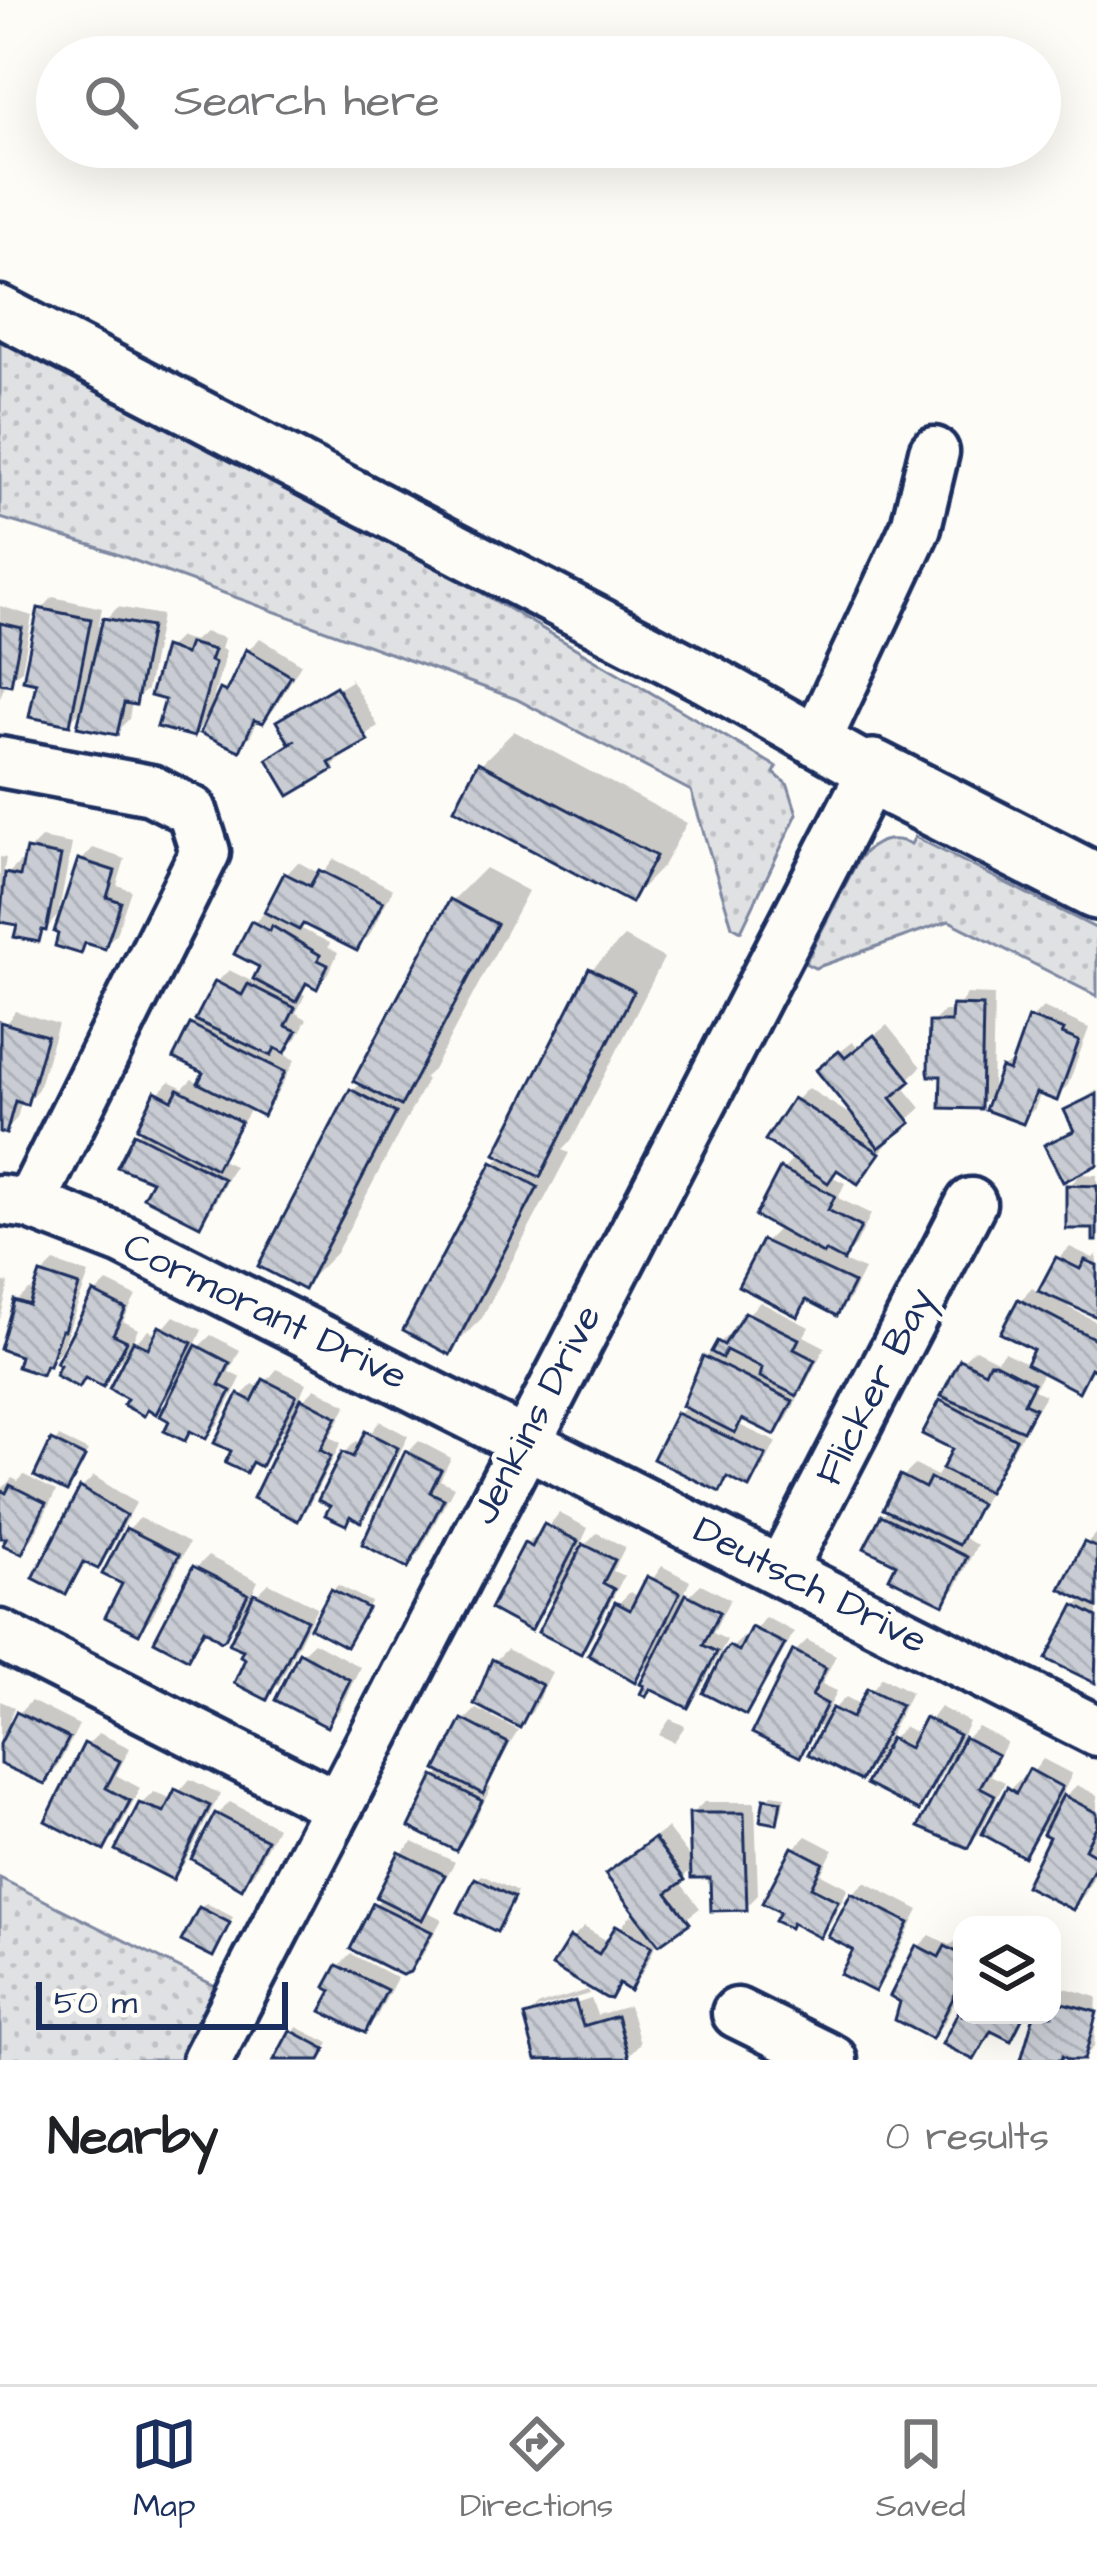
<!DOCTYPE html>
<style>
body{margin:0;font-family:"Architects Daughter",sans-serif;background:#f2f2f2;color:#202124}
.controls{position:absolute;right:36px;bottom:36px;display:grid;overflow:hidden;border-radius:24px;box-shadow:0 12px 48px #0002}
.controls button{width:108px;height:108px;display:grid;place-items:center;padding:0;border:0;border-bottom:3px solid #e0e0e0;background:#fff;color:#202124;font:60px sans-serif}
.scale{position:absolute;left:36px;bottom:30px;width:252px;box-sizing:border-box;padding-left:12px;border:6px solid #1b2f5e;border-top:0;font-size:33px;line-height:42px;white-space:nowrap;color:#1b2f5e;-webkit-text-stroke:9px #fdfcf7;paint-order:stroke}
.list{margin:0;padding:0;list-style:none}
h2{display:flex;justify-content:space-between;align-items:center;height:156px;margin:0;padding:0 48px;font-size:51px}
h2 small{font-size:39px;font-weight:400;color:#757577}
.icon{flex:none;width:66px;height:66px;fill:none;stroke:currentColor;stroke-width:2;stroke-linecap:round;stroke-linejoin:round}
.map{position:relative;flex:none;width:1097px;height:2060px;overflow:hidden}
.search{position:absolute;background:#fff;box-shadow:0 12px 48px #0002;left:36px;right:36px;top:36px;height:132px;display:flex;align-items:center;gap:30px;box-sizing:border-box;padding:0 42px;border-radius:66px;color:#757577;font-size:45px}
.sheet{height:324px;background:#fff}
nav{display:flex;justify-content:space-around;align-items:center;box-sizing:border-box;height:168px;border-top:3px solid #e0e0e0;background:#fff;font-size:33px;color:#757577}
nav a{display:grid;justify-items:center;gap:6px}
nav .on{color:#1b2f5e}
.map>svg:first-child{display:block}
.grass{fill:url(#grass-dots);stroke:#7e88a0;stroke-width:3}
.shadow{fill:#0003}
.building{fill:url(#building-back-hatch);stroke:#1b2f5e;stroke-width:3}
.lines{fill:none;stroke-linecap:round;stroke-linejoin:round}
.minor-casing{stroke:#1b2f5e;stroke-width:57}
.major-casing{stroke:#1b2f5e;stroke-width:72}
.minor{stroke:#fdfcf7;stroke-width:48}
.major{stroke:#fdfcf7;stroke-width:63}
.labels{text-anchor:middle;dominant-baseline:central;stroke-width:10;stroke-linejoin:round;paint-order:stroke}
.street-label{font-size:39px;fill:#1b2f5e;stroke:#fdfcf7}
</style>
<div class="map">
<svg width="1097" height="2060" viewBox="0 0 1097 2060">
<defs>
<pattern id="grass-dots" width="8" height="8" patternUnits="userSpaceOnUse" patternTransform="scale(3)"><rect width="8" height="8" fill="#e0e1e3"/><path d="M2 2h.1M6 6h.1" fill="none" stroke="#c0c1c5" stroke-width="1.8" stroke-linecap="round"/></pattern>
<pattern id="building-back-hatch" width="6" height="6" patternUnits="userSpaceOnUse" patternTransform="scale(3)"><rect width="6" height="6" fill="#c9ccd3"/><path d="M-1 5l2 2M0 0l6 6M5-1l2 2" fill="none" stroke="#acb0b8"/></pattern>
</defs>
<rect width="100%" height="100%" fill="#fdfcf7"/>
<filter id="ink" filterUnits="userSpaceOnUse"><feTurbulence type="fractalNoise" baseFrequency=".00833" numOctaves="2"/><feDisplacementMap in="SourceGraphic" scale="24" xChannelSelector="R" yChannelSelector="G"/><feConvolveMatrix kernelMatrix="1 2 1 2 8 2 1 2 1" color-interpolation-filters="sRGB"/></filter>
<g filter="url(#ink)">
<g class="grass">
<path d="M0,336L336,507L777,767L774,773L788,785L797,814L741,931L732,926L691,791L516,699L94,546L0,518Z"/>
<path d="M915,837L1097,929V996L949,921L815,968L805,963L859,858C874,841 890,835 911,844Z"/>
<path d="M0,1878L239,1998L207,2060H0Z"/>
</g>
<g class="shadow">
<path d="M53,597L102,608L98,627L118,607L161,615L147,690L132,701L129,719L116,732L86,705L69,722L40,681L41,610Z"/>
<path d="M0,606L32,616L22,670L6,681L0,698Z"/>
<path d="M204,632L224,638L221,649L226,651L208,719L193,734L169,698L167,649L179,637L194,641Z"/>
<path d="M260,638L301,664L275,708L263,720L259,718L251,735L239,747L222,691L236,678L248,650Z"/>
<path d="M349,676L378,726L341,752L344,756L331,768L271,759L291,742L280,721L289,712V717L351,681Z"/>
<path d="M514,731L687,823L663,866L631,899L481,764Z"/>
<path d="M41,838L72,844L58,915L38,939L21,923L0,919V857L6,858L2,880L20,862L26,863L29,850Z"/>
<path d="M93,848L125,859L117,885L131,890L116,934L104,946L89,941L80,951L81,861Z"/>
<path d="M334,859L393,889L369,936L357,948L304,921L298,927L330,943L328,947L338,952L329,973L316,985L310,982L301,993L305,995L296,1013L307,1019L297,1038L282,1053L295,1060L274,1100L262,1113L252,1107L221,1160L234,1166L211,1210L199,1223L156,1179L137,1135L144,1128L158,1093L170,1081L183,1088L192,1079L201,1083L207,1072L193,1026L217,982L229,970L253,982L257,979L263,966L254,923L266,911L286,875L298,862L322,875Z"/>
<path d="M485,868L528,891L433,1070L424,1078L427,1080L336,1253L303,1286L353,1091L362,1082L452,901Z"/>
<path d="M624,937L664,958L572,1140L562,1150L569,1153L482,1318L449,1351L494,1164L503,1155L591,970Z"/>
<path d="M967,994L994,995L992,1094L979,1106L945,1073L932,1023L944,1011H955Z"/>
<path d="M1043,1007L1089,1028L1068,1085L1056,1097L1041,1092L1035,1108L1023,1120L1003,1069L1016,1057L1031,1019Z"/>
<path d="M15,1011L58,1024L38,1089L26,1102L22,1100L17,1118L5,1131L0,1129V1032Z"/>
<path d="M887,1025L921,1067L902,1085L921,1108L887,1138L890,1140L858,1180L839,1168L831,1176L845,1183L838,1198L871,1214L856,1245L841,1260L864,1270L849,1300L837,1313L811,1299L797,1313L765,1242L780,1227L783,1170L795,1157L796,1100L808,1088L860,1121L832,1058L853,1042L858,1049Z"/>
<path d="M1097,1090V1162L1048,1146L1075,1127L1067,1111Z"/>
<path d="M1081,1174L1097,1175V1238L1096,1226L1069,1186Z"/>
<path d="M1070,1247L1093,1258L1097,1254V1314L1070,1302L1068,1307L1097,1322V1365L1078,1388L1044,1370L1034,1390L1045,1395L962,1537L977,1545L955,1589L943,1601L900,1563L883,1516L890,1509L903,1477L915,1465L937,1476L956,1448L942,1402L962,1361L975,1349L997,1360L1004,1352L1029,1364L1037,1349L1020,1301L1032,1288L1040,1293L1058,1259Z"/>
<path d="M54,1262L89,1274L61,1350L41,1371L24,1354L16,1302L29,1290L37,1292L42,1274Z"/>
<path d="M0,1281L9,1283L0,1320Z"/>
<path d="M107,1282L136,1296L123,1321L138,1329L129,1349L148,1330L158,1335L174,1316L202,1330L191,1354L211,1335L240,1350L229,1372L241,1378L218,1424L206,1436L193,1429L184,1438L175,1390L155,1410L122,1358L102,1383L95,1294Z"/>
<path d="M760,1302L809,1327L804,1336L825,1347L787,1419L775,1432L746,1418L739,1425L776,1442L761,1472L748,1485L731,1476L719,1488L678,1415L688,1406L705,1358Z"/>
<path d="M277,1369L306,1383L295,1408L315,1388L347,1405L330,1437L341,1443L309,1505L297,1517L287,1433L282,1431L272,1451L260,1463L255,1460L246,1469L241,1396L253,1384L261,1388Z"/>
<path d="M380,1421L408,1436L373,1506L361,1518L353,1514L345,1522L344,1453L356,1441L362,1444Z"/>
<path d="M59,1437L88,1451L66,1489L54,1442Z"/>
<path d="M419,1441L451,1458L440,1480L454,1487L419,1553L407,1565V1453Z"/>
<path d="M24,1475L56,1491L33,1538L21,1550L0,1533V1491L12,1478L18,1481Z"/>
<path d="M94,1476L136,1503L109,1553L97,1566L88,1560L66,1592L82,1488Z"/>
<path d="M559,1513L588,1528L576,1554L597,1533L625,1547L613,1571L624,1576L592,1638L580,1650L557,1600L552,1598L531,1627L526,1545L538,1533L543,1534Z"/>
<path d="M140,1518L189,1543L151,1618L138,1631L125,1585L123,1540L119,1538Z"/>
<path d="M1097,1533V1677L1095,1680L1076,1607L1084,1599L1087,1544Z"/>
<path d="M208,1556L258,1581L248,1604L269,1583L317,1607L279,1684L267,1696L249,1658L247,1613L224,1636L207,1630L188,1655L196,1568Z"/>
<path d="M662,1566L690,1581L679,1605L701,1584L730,1599L713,1633L727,1640L699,1692L687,1704L652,1687L646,1694L655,1659L635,1680L618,1604L630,1592L640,1597Z"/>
<path d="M338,1585L371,1602L346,1644L333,1590Z"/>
<path d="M765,1617L794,1632L757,1699L745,1711L726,1654L744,1636L749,1638Z"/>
<path d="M807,1640L836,1655L822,1684L837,1691L824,1719L846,1697L861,1705L882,1677L911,1692L883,1748L904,1727L919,1735L940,1707L969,1722L956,1749L978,1727L1007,1742L990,1775L1005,1782L980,1832L967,1845L955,1761L950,1759L930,1795L918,1807L881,1757L861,1778L819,1726L799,1754L795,1652Z"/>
<path d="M314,1642L360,1667L339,1711L327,1723L301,1654Z"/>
<path d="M507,1649L552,1672L532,1712L519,1724L495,1661Z"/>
<path d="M0,1701L14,1707L8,1724L31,1701L79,1725L57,1768L44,1781L0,1761Z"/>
<path d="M476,1709L518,1730L487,1786L491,1788L467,1835L455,1847L436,1778L444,1770L464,1721Z"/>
<path d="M670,1719L685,1726L674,1742L659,1735Z"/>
<path d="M99,1733L130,1748L116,1775L140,1788L116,1835L104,1847L87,1745Z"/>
<path d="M1043,1759L1072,1774L1057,1805L1077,1785L1097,1795V1870L1085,1894L1073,1907L1053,1836L1041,1830L1024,1853L1010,1789L1022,1777L1027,1780Z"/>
<path d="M190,1779L220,1794L184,1864L172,1876L141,1804L154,1792L173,1799Z"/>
<path d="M772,1794L785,1796L781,1815L776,1821L767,1800Z"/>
<path d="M230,1802L277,1827L254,1873L242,1885L217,1815Z"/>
<path d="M704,1802H755L758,1895L746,1907L713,1875L694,1867L679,1881L700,1908L659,1939L641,1975L629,1987L622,1983L610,1995L572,1939L584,1927L609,1942L631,1915L647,1924L621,1863L667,1828L694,1863L692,1814Z"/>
<path d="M806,1836L833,1850L821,1874L848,1888L831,1922L819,1934L794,1848Z"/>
<path d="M413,1842L455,1862L426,1911L442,1919L422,1956L409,1970L375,1905L383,1897L401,1854Z"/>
<path d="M482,1875L517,1892L502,1923L477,1880Z"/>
<path d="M865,1882L919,1910L886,1976L874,1989L853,1894Z"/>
<path d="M206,1903L233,1917L217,1948L201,1908Z"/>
<path d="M930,1935L950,1945L962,1937V1988L944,2023L932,2035L918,1947Z"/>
<path d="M351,1954L397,1978L376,2018L364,2030L336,1989L339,1966Z"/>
<path d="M1055,1985L1097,1997L1094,2047L1082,2059L1024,2060L1037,2015H1052Z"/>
<path d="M588,1990L589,1994L537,2009V2016L591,1999L590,1996L597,2015L629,2006L640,2043L628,2056L610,2060H539L527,2017L539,2005Z"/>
<path d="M962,2012V2015H1027L1010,2037L996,2029L975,2057L946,2042Z"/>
<path d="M297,2027L329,2043L320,2060H278Z"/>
</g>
<g class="building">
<path d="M38,608L91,619L70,725L29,717L36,683L23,680Z"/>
<path d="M103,618L151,627L136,705L124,703L117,735L77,727Z"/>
<path d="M0,623L22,628L11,685L0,683Z"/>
<path d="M189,643L214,650L210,661L215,663L194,737L157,727L165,700L150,696L164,647L185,654Z"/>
<path d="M246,649L291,676L263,723L254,720L240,751L200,733L220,689L226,692Z"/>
<path d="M336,686L368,741L329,763L333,770L289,796L267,759L296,740L289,743L276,721Z"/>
<path d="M478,762L656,856L631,903L454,809Z"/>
<path d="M26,849L61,856L46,931L42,930L39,942L14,937L17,925L0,922L5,873L20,876Z"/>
<path d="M78,859L115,871L107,897L121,902L105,949L85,943L81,954L55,946L58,934L54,932Z"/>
<path d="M319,870L383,902L357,951L303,924L299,930L264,912L284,873L310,886Z"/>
<path d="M450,899L497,924L401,1106L353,1081Z"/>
<path d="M251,921L270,931L272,926L320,955L318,960L328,965L317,989L306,983L296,1002L253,979L259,967L234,954Z"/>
<path d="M589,968L634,991L540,1177L495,1154Z"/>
<path d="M215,981L242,995L248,984L295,1008L286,1026L297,1031L285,1053L275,1048L271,1056L195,1020Z"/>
<path d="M952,1005L983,1006L981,1109L940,1108L941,1076H929L928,1071L929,1022H951Z"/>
<path d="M1028,1017L1064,1030L1062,1034L1079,1041L1057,1101L1036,1093L1023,1124L985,1110L1001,1068L1009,1071Z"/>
<path d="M0,1022L47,1036L27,1105L15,1101L6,1134L0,1132Z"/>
<path d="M190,1024L285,1072L263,1116L198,1083L203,1073L173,1058Z"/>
<path d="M874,1035L911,1081L891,1098L911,1123L879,1148L816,1070L839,1051L845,1058Z"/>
<path d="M178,1089L241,1122L216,1169L137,1128L155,1091L172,1100Z"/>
<path d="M350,1089L396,1113L304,1290L258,1266Z"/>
<path d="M1097,1094V1165L1063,1182L1044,1145L1074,1131L1064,1110Z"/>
<path d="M793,1098L880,1153L858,1184L837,1170L828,1183L765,1140Z"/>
<path d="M134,1133L224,1179L200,1226L143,1197L152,1181L117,1167Z"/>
<path d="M492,1162L538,1187L450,1355L403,1330Z"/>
<path d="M780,1168L835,1196L828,1210L861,1227L844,1261L825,1251L823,1254L755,1216Z"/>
<path d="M1066,1185L1097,1186V1241H1093V1229H1066Z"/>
<path d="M762,1240L854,1283L837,1316L806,1300L798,1317L738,1286Z"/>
<path d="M1056,1257L1080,1269L1085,1260L1097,1265V1317L1038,1291Z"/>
<path d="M40,1273L79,1286L64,1330H61L49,1366L46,1365L42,1375L17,1367L20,1356L0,1349L14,1300L29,1305Z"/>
<path d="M93,1292L126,1309L113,1334L127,1341L103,1387L85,1378L79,1388L55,1375L60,1365L56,1363Z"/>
<path d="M1018,1299L1097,1340V1364L1094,1370L1091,1368L1079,1392L1026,1364L1033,1350L1000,1333Z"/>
<path d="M745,1312L799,1339L794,1349L815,1360L797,1396L760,1377L762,1368L726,1350L722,1358L711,1352L717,1341L724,1345Z"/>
<path d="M159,1326L192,1343L156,1414L148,1409L144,1416L123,1405L127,1399L109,1389L133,1341L148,1348Z"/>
<path d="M196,1345L230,1363L219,1385L231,1391L206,1439L190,1431L185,1441L164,1431L169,1421L160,1416Z"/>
<path d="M703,1356L793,1401L775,1435L742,1419L735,1433L682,1406Z"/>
<path d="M960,1359L985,1372L989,1363H995L1034,1383L1024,1403L1035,1408L1023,1431L941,1396Z"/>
<path d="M263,1379L296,1396L261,1467L252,1462L246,1473L225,1463L231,1451L214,1443L238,1394L252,1401Z"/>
<path d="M301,1398L337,1417L320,1450L331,1456L298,1521L253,1498Z"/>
<path d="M940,1400L1016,1439L988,1492L942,1469L952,1449L922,1434Z"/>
<path d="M676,1413L766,1455L749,1488L727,1477L720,1492L653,1459Z"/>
<path d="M365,1431L398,1448L361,1522L350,1516L346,1525L325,1515L330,1506L318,1500L342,1452L353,1457Z"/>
<path d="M51,1440L85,1457L67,1492L34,1476Z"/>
<path d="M405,1451L441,1470L430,1492L444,1499L408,1568L362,1544Z"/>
<path d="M900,1475L925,1488L930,1478L980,1504L959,1545L883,1509Z"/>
<path d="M10,1485L46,1503L22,1554L3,1545L6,1538H0V1490L6,1493Z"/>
<path d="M80,1487L126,1515L98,1569L83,1562L66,1595L33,1578Z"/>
<path d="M881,1515L967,1557L944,1605L889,1578L896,1564L864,1548Z"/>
<path d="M544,1524L578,1541L531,1631L490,1609L524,1543L532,1547Z"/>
<path d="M126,1528L179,1555L139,1634L105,1617L122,1584L102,1574Z"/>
<path d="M1084,1542L1097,1548V1607L1060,1589Z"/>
<path d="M583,1544L615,1560L603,1583L614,1589L581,1654L538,1632Z"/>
<path d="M193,1566L248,1594L225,1639L221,1641L204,1629L188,1659L154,1641Z"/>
<path d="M647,1576L680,1593L635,1683L588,1655L615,1602L630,1610Z"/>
<path d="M331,1589L368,1608L346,1647L310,1628Z"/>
<path d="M254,1593L307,1620L267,1700L234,1683L245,1659L240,1656L243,1650L229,1644Z"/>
<path d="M686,1594L720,1612L703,1645L717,1652L688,1708L650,1689L646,1697L640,1694L644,1686L640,1684Z"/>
<path d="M1074,1605L1097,1617L1095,1683L1046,1659Z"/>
<path d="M751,1627L785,1644L746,1715L703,1693L723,1653L729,1646L739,1651Z"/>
<path d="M793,1650L826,1668L812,1696L827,1704L800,1757L752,1733Z"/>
<path d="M299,1652L350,1680L327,1727L275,1700Z"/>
<path d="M492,1659L542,1685L520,1728L474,1704Z"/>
<path d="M867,1688L901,1705L861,1781L808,1754L832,1708L852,1718Z"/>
<path d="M16,1712L69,1738L45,1784L0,1764V1744Z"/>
<path d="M925,1717L959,1735L919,1811L866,1784L890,1738L909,1748Z"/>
<path d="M462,1719L508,1743L483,1794L436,1770Z"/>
<path d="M964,1737L998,1755L980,1787L995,1795L968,1848L918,1827Z"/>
<path d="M84,1743L120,1761L106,1788L130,1801L104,1851L45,1821Z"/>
<path d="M1029,1769L1062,1787L1024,1857L982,1834L1007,1787L1016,1793Z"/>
<path d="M434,1776L482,1801L456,1851L409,1827Z"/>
<path d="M175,1789L210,1806L173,1880L115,1850L139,1803L164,1812Z"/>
<path d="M1063,1795L1097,1813V1825L1085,1849L1097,1856V1863L1073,1910L1025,1886L1049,1837L1043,1834Z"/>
<path d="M764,1798L781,1801L777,1824L760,1821Z"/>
<path d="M215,1813L267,1840L242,1889L191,1859Z"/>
<path d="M689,1813H744L747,1910L711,1911L710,1878H691Z"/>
<path d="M654,1838L685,1880L667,1893L690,1923L659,1945L605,1874Z"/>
<path d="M792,1847L823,1863L811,1887L838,1901L820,1938L792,1923L790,1928L775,1921L780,1912L762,1903Z"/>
<path d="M399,1852L445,1875L422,1920L376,1897Z"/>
<path d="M475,1878L514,1898L497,1932L458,1912Z"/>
<path d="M851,1893L909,1923L875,1992L840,1974L853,1950L828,1937Z"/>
<path d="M373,1903L432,1932L410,1972L402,1975L350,1949Z"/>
<path d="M199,1907L230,1923L213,1957L181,1941Z"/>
<path d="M616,1925L652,1946L630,1991L619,1984L611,1999L606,1998L552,1966L570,1937L599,1954Z"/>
<path d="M916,1945L939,1957L945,1946L962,1955V1981L932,2039L895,2020L900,2002L890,1996Z"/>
<path d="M337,1965L387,1990L365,2033L321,2011L332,1991L325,1987Z"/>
<path d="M1052,2000L1097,2012L1084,2060H1069L1062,2056L1061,2060H1021L1034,2015H1052Z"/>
<path d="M575,2001L583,2026L617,2016L629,2058L536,2060L524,2016Z"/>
<path d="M962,2005V2015H1024L1011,2041L991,2031L974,2060L942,2044Z"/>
<path d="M290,2030L326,2049L320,2060H274Z"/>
</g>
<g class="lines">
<g class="minor-casing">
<g id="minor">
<path d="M0,311L709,680L872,772L207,2060"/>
<path d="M816,741L916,527L934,452"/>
<path d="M0,762L151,790L192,811L205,852L30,1204"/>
<path d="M0,1200L30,1204L123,1240L1097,1731"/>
<path d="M781,1571L971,1203"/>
<path d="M0,1635L336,1805"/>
<path d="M737,2013L832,2060"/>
</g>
</g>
<g class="major-casing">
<path id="major" d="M872,772L1097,887"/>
</g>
<use href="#minor" class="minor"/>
<use href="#major" class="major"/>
</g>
</g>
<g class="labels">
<g class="street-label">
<text transform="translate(265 1312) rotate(26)">Cormorant Drive</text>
<text transform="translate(876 1387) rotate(-63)">Flicker Bay</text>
<text transform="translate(537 1415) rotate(-63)">Jenkins Drive</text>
<text transform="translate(810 1586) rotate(27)">Deutsch Drive</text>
</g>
</g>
</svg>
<div class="controls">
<button><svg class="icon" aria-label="layers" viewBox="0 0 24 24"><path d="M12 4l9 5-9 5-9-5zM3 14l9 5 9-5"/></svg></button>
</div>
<div class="scale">50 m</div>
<div class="search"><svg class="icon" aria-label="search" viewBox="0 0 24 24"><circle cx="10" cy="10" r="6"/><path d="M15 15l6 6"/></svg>Search here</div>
</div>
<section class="sheet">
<h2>Nearby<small>0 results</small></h2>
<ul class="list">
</ul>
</section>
<nav>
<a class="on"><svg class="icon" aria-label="map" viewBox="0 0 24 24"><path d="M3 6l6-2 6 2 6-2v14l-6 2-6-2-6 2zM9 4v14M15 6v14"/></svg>Map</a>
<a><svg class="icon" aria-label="directions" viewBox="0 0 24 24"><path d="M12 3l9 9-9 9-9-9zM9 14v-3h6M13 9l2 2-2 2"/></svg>Directions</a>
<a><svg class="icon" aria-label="saved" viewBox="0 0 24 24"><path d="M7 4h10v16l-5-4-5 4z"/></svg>Saved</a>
</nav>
